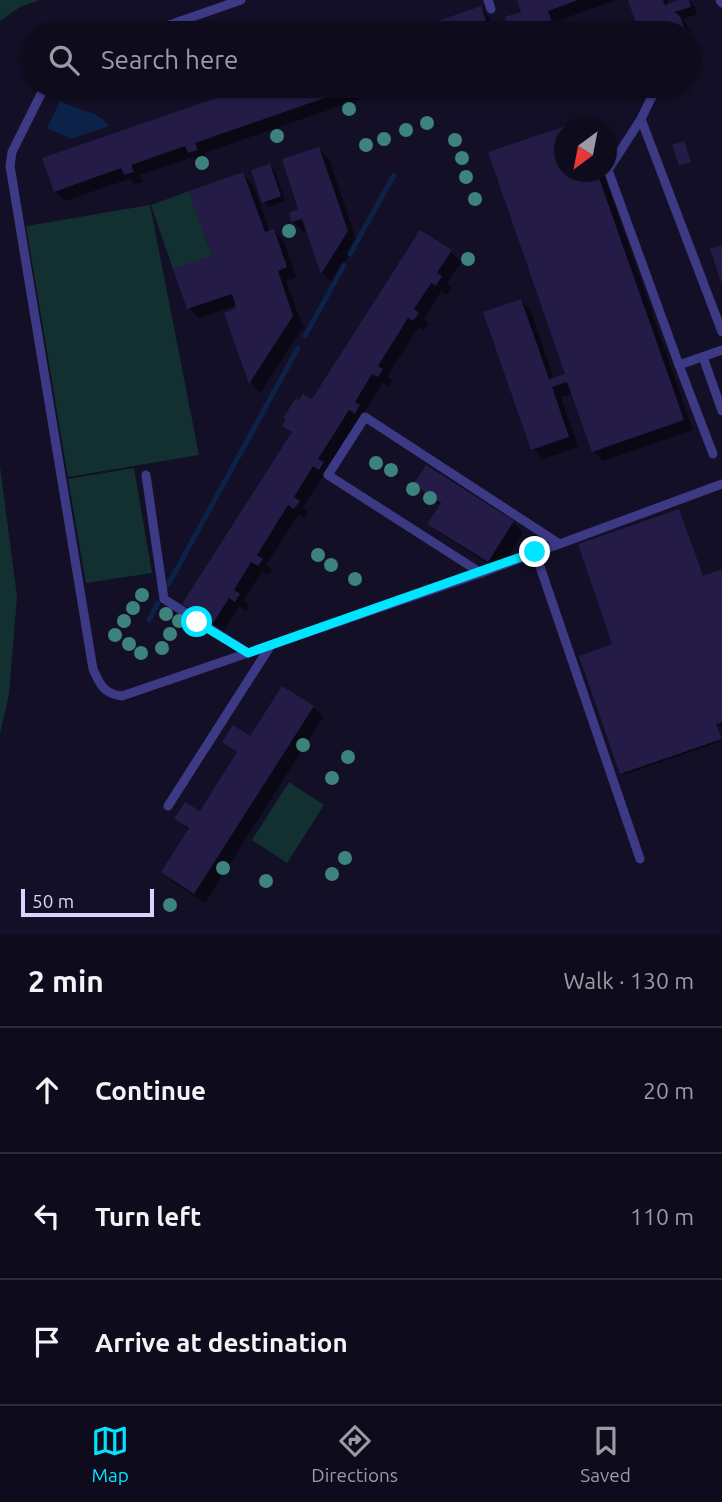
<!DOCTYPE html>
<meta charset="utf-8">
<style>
body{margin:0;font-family:Ubuntu,sans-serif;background:#1c1929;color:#f1f3f6}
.compass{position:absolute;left:554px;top:119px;width:63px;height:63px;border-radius:50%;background:#0e0b1c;box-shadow:0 2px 5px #0004;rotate:212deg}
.scale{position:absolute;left:21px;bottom:18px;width:133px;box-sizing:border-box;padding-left:7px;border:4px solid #d9d4ff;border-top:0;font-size:19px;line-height:24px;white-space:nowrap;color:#d9d4ff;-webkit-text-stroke:5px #130f26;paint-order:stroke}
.stop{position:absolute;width:21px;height:21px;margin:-16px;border:5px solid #00e5ff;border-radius:50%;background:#fff}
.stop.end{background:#00e5ff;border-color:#fff;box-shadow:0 2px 7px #0008}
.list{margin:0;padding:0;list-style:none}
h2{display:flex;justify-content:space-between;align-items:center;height:91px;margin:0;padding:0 28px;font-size:30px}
h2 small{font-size:23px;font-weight:400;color:#9b9ba3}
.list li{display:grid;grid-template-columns:46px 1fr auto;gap:21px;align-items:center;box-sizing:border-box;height:126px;padding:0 28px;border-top:2px solid #2e2b3b}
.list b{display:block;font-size:26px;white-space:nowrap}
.list em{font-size:23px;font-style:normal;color:#9b9ba3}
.icon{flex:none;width:38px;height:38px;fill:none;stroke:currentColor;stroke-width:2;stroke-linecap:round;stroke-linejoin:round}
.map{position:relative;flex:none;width:722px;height:935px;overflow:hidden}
.search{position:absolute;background:#0e0b1c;box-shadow:0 2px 5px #0004;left:21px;right:21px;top:21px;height:77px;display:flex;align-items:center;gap:18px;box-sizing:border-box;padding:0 24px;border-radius:38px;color:#9b9ba3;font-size:26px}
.sheet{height:469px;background:#0e0b1c}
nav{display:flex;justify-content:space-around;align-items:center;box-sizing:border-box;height:98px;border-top:2px solid #2e2b3b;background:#0e0b1c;font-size:19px;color:#9b9ba3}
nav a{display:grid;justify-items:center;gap:4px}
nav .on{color:#00e5ff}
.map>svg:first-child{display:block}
.green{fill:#12302f}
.water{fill:#0c2248}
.shadow{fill:#0007}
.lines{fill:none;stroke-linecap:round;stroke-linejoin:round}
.stream{stroke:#0c2248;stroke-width:5}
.building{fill:#241b47}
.service{stroke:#3d3a85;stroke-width:9}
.tree{fill:#3d827b}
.route{stroke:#00e5ff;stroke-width:9}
</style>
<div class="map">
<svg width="722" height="935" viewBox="0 0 722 935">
<rect width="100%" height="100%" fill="#130f26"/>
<g class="green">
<path d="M0,0H40L20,7L0,21Z"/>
<path d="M189,191L212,256L173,269L151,205Z"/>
<path d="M150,205L199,455L68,477L26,226Z"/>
<path d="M0,466L17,597L9,694L0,734Z"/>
<path d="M134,468L152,573L86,583L68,479Z"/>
<path d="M289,782L324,805L287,863L252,840Z"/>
</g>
<path class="water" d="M60,101C76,110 99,111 109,126L71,139L47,128Z"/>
<g class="shadow">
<path d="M518,0H617L557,21L561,33H512L507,18L523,13Z"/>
<path d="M630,0H667L669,5L689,0L695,7L697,14L682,19L687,25L690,34L646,33L638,26Z"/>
<path d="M480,8L490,18L495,33H408Z"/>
<path d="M256,86H397L390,88L393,95L385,97L380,92L204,153L207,160L199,163L193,157L140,175L143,182L135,184L129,179L65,201L55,191L44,159Z"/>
<path d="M537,86H566L547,93Z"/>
<path d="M579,123L586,130H564V172H603L693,430L603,461L593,451L573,393L561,397L578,447L543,459L533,449L521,301L531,311L554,379L567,375L490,153Z"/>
<path d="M319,149L329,159L357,242L332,282L322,273L308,230L303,232L293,221L291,214L300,210Z"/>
<path d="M270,166L275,171L285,201L268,207L264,202Z"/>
<path d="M243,175L253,185L270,232L274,231L284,241L296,277L286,281L303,327L260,393L251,383L227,314L238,310L237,305L199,318L189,308L214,257Z"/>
<path d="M451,252L461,262L447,283L451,288L447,295L441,291L424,319L428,324L424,330L419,327L387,376L392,380L389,386L383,383L364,412L369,417L324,475L303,507L308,512L305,518L299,514L266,565L272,570L268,575L262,571L244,600L249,605L246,611L239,606L223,632L194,614L185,604L293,434L284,426L312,402Z"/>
<path d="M415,485L513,522L523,532L499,571L440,533L430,523L441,505L425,495Z"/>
<path d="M679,511L703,578L722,571V725L717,726L722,741L623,775L622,773L614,645Z"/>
<path d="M313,707L323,717L205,903L173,882L163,872L190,831L176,819L200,814L238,754L224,742L251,738Z"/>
</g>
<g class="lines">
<g class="stream">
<path d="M350,254L394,175"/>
<path d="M305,336L344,265"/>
<path d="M168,585L298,348"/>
<path d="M149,620L158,603"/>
</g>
</g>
<g class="building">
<path d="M517,0H578L548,11L556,33H510L505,17L521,12Z"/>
<path d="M628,0H663L665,5L679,0H689L691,7L674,12L680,16L684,27L671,33H644L642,25L637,26Z"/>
<path d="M481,6L490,33H404Z"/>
<path d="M251,86H359L195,143L198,150L188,153L185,146L131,165L134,172L124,175L121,168L54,192L42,158Z"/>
<path d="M580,121L583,130H564V172H597L684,420L592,452L567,382L552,387L569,437L531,450L483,312L521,299L549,379L565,374L488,152Z"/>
<path d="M684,141L691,162L679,166L672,145Z"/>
<path d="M319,147L348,231L321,274L302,219L291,222L289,213L298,209L282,159Z"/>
<path d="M270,164L281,196L262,203L251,170Z"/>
<path d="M243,172L265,232L274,229L287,267L278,271L293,316L249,384L224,313L236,308L232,294L187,309L173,269L212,256L189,191Z"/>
<path d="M420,230L452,250L437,273L442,276L436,286L431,283L414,309L419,313L413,321L408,318L378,366L383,369L378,377L372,374L355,402L360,405L355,414L349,410L318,459L324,462L319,470L313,466L294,497L300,501L294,509L288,505L257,555L263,559L258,566L251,562L234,590L240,594L235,602L229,598L213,623L182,604L292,432L282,426L286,420L283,418L296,398L299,400L303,394L312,399Z"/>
<path d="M722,245V284L710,249Z"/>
<path d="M426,465L514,521L488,562L427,524L441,503L413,485Z"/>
<path d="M679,509L703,576L722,569V723L716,724L722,739L620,774L579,656L612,644L578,544Z"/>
<path d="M282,686L314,706L194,894L161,872L189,828L174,819L185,802L200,811L237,752L222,742L233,725L250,736Z"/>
</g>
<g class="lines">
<g class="service">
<path d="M488,0L491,9"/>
<path d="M720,0L722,3"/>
<path d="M146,33L241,0"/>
<path d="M45,86L12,152L10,166L93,669C100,685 104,694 122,696L271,645"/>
<path d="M657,86L641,119L608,170L679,365L722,350"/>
<path d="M641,119L722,332"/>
<path d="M703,357L722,411"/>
<path d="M679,365L713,454"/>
<path d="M146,475L164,599L248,653"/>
<path d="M535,552L640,859"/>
<path d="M481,573L328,475L365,417L558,543"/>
<path d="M168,806L271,645L481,573L722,484"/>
</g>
</g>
<g class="tree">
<circle cx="349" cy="109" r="7"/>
<circle cx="427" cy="123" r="7"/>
<circle cx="406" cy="130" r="7"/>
<circle cx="277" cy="136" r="7"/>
<circle cx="384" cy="139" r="7"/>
<circle cx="455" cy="140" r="7"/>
<circle cx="366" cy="145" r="7"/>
<circle cx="462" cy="158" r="7"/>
<circle cx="202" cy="163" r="7"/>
<circle cx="466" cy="177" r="7"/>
<circle cx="475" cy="199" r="7"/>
<circle cx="289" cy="231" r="7"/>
<circle cx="468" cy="259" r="7"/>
<circle cx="376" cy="463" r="7"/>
<circle cx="391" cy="470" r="7"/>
<circle cx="413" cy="489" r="7"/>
<circle cx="430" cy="498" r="7"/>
<circle cx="318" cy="555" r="7"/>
<circle cx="331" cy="565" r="7"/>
<circle cx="355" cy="579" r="7"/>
<circle cx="142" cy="595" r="7"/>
<circle cx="133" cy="608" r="7"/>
<circle cx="166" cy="614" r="7"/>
<circle cx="124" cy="621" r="7"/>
<circle cx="179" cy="621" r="7"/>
<circle cx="170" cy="634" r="7"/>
<circle cx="115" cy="635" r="7"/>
<circle cx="129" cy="644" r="7"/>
<circle cx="162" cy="648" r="7"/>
<circle cx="141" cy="653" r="7"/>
<circle cx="303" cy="745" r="7"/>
<circle cx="348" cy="757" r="7"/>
<circle cx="332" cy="778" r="7"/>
<circle cx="345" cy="858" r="7"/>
<circle cx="223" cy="868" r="7"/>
<circle cx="332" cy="874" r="7"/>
<circle cx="266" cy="881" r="7"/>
<circle cx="170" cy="905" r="7"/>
</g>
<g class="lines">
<path class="route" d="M197,622L248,653L535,552"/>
</g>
</svg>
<svg class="compass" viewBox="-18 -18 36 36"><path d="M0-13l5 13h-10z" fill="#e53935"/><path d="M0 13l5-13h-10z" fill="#9b9ba3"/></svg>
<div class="scale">50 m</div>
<div class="stop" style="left:197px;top:622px"></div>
<div class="stop end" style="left:535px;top:552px"></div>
<div class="search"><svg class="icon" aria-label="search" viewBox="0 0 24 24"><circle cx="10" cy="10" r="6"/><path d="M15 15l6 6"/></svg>Search here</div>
</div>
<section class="sheet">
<h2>2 min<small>Walk · 130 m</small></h2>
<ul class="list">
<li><svg class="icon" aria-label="ahead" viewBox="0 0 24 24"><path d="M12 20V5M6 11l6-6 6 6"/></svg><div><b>Continue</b></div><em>20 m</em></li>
<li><svg class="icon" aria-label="left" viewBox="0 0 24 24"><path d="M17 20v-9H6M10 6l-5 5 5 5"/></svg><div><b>Turn left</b></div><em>110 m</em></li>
<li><svg class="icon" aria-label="arrive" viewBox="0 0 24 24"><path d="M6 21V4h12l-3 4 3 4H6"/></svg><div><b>Arrive at destination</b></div></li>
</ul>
</section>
<nav>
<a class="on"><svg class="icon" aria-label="map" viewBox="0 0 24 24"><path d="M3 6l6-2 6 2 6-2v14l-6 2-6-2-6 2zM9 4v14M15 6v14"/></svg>Map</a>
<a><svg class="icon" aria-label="directions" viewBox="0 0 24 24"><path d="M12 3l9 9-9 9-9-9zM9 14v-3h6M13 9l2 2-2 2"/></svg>Directions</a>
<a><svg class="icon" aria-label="saved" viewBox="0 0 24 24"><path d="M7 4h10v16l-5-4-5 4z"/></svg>Saved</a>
</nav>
